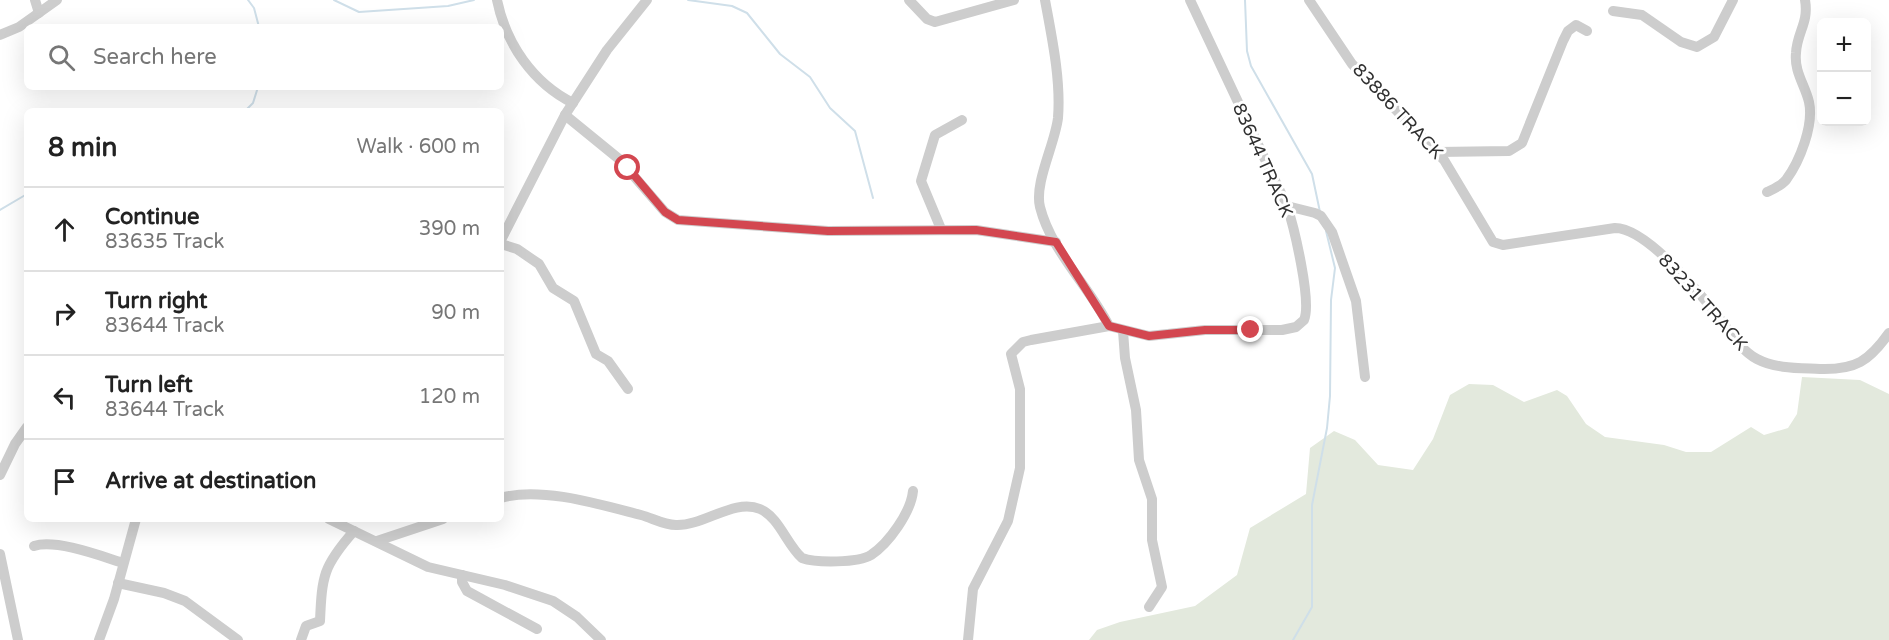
<!DOCTYPE html>
<meta charset="utf-8">
<style>
body{margin:0;font-family:"Varela Round",sans-serif;background:#f6f6f6;color:#222}
.controls{position:absolute;right:18px;top:18px;display:grid;overflow:hidden;border-radius:9px;box-shadow:0 6px 24px #0002}
.controls button{width:54px;height:54px;display:grid;place-items:center;padding:0;border:0;border-bottom:2px solid #e0e0e0;background:#fff;color:#222;font:30px sans-serif}
.stop{position:absolute;width:18px;height:18px;margin:-14px;border:4px solid #d34750;border-radius:50%;background:#fff}
.stop.end{background:#d34750;border-color:#fff;box-shadow:0 2px 6px #0008}
.list{margin:0;padding:0;list-style:none}
h2{display:flex;justify-content:space-between;align-items:center;height:78px;margin:0;padding:0 24px;font-size:26px}
h2 small{font-size:20px;font-weight:400;color:#767676}
.list li{display:grid;grid-template-columns:39px 1fr auto;gap:18px;align-items:center;box-sizing:border-box;height:84px;padding:0 24px;border-top:2px solid #e0e0e0}
.list b{display:block;font-size:22px;white-space:nowrap}
.list p{margin:0;font-size:20px;white-space:nowrap;color:#767676}
.list em{font-size:20px;font-style:normal;color:#767676}
.icon{flex:none;width:33px;height:33px;fill:none;stroke:currentColor;stroke-width:2;stroke-linecap:round;stroke-linejoin:round}
.map{position:relative;flex:none;width:1889px;height:640px;overflow:hidden}
.search{position:absolute;background:#fff;box-shadow:0 6px 24px #0002;left:24px;top:24px;width:480px;height:66px;display:flex;align-items:center;gap:15px;box-sizing:border-box;padding:0 21px;border-radius:9px;color:#767676;font-size:22px}
.panel{position:absolute;background:#fff;box-shadow:0 6px 24px #0002;left:24px;top:108px;width:480px;height:414px;border-radius:9px}
.map>svg:first-child{display:block}
.green{fill:#e3e9dd}
.lines{fill:none;stroke-linecap:round;stroke-linejoin:round}
.stream{stroke:#cfdfe9;stroke-width:2}
.minor{stroke:#cdcdcd;stroke-width:10}
.route{stroke:#d34750;stroke-width:8}
.labels{text-anchor:middle;dominant-baseline:central;stroke-width:6;stroke-linejoin:round;paint-order:stroke}
.street-label{font-size:18px;fill:#303030;stroke:#fff}
</style>
<div class="map">
<svg width="1889" height="640" viewBox="0 0 1889 640">
<rect width="100%" height="100%" fill="#fff"/>
<path class="green" d="M1802,377L1860,380L1889,394V640H1089L1097,630L1120,622L1195,606L1237,575L1250,528L1306,494L1310,448L1334,431L1355,440L1378,465L1413,470L1433,439L1450,395L1469,384L1493,385L1524,402L1557,390L1567,396L1586,424L1605,437L1664,445L1686,452H1711L1751,427L1764,435L1788,428L1797,414Z"/>
<g class="lines">
<g class="stream">
<path d="M248,0L254,8L259,27"/>
<path d="M334,0L359,12L448,6L474,0"/>
<path d="M688,0L732,6L747,13L780,54L810,77L830,108L855,131L873,198"/>
<path d="M1245,0L1247,51L1251,66L1312,174L1320,212"/>
<path d="M245,111L253,103L258,87"/>
<path d="M0,210L27,194"/>
<path d="M1293,640L1312,607V505L1327,428L1330,396L1331,300L1335,268L1326,231"/>
</g>
<g class="minor">
<path d="M35,0L39,13"/>
<path d="M497,0C506,44 533,83 573,103"/>
<path d="M909,0L927,19L935,22L1014,0"/>
<path d="M1045,0C1052,38 1061,80 1058,118C1055,144 1034,183 1040,207C1051,251 1089,286 1109,326L1149,336L1205,330H1282L1296,327L1304,320C1312,302 1294,227 1287,206L1190,0"/>
<path d="M1309,0L1352,64L1444,160L1493,242L1503,245L1615,228C1646,228 1698,291 1717,315C1729,330 1740,350 1757,359C1776,369 1800,368 1820,369C1856,370 1869,361 1889,333"/>
<path d="M1613,11L1642,15L1681,42L1697,47L1714,37L1733,0"/>
<path d="M0,35L19,27L57,0"/>
<path d="M565,115L619,159L665,212L678,220L828,231L976,230L1056,242"/>
<path d="M1438,152L1509,151L1522,143L1563,41L1568,31L1576,25L1587,31"/>
<path d="M1767,192C1773,189 1781,186 1786,180C1800,161 1814,125 1809,102C1805,85 1794,72 1796,53C1797,32 1809,23 1805,0"/>
<path d="M1287,206L1315,213L1321,216L1332,232L1356,301L1365,377"/>
<path d="M941,229L921,181L935,135L962,120"/>
<path d="M501,240L565,115L607,50L647,0"/>
<path d="M501,244L517,249L539,264L553,288L574,301L596,354L608,361L628,389"/>
<path d="M1123,331L1125,358L1136,410L1139,460L1152,499V540L1162,587L1149,607"/>
<path d="M0,475L15,444L27,427"/>
<path d="M501,498C540,486 602,505 641,515C652,518 664,525 676,525C704,526 734,498 760,509C779,517 787,545 802,558C816,563 858,563 871,555C889,543 911,512 913,491"/>
<path d="M329,519L428,567L505,585L553,601L577,617L601,640"/>
<path d="M377,541L443,519"/>
<path d="M34,546C56,539 101,556 123,563"/>
<path d="M0,554L18,640"/>
<path d="M462,575V582L467,591L537,629"/>
<path d="M118,583L164,593L185,601L238,640"/>
<path d="M99,640L114,599L136,519"/>
<path d="M301,640L306,626L320,621C322,576 323,566 354,531"/>
<path d="M968,640L973,589L1008,521L1020,468V389L1011,354L1023,342L1031,340L1109,326"/>
</g>
</g>
<g class="lines">
<path class="route" d="M628,168L665,212L678,220L828,231L976,230L1056,242L1109,326L1149,336L1205,330H1251"/>
</g>
<g class="labels">
<g class="street-label">
<text transform="translate(1398 111) rotate(47)">83886 TRACK</text>
<text transform="translate(1263 160) rotate(66)">83644 TRACK</text>
<text transform="translate(1703 302) rotate(48)">83231 TRACK</text>
</g>
</g>
</svg>
<div class="controls">
<button>+</button>
<button>−</button>
</div>
<div class="stop" style="left:628px;top:168px"></div>
<div class="stop end" style="left:1251px;top:330px"></div>
<div class="search"><svg class="icon" aria-label="search" viewBox="0 0 24 24"><circle cx="10" cy="10" r="6"/><path d="M15 15l6 6"/></svg>Search here</div>
<section class="panel">
<h2>8 min<small>Walk · 600 m</small></h2>
<ul class="list">
<li><svg class="icon" aria-label="ahead" viewBox="0 0 24 24"><path d="M12 20V5M6 11l6-6 6 6"/></svg><div><b>Continue</b><p>83635 Track</p></div><em>390 m</em></li>
<li><svg class="icon" aria-label="right" viewBox="0 0 24 24"><path d="M7 20v-9h11M14 6l5 5-5 5"/></svg><div><b>Turn right</b><p>83644 Track</p></div><em>90 m</em></li>
<li><svg class="icon" aria-label="left" viewBox="0 0 24 24"><path d="M17 20v-9H6M10 6l-5 5 5 5"/></svg><div><b>Turn left</b><p>83644 Track</p></div><em>120 m</em></li>
<li><svg class="icon" aria-label="arrive" viewBox="0 0 24 24"><path d="M6 21V4h12l-3 4 3 4H6"/></svg><div><b>Arrive at destination</b></div></li>
</ul>
</section>
</div>
